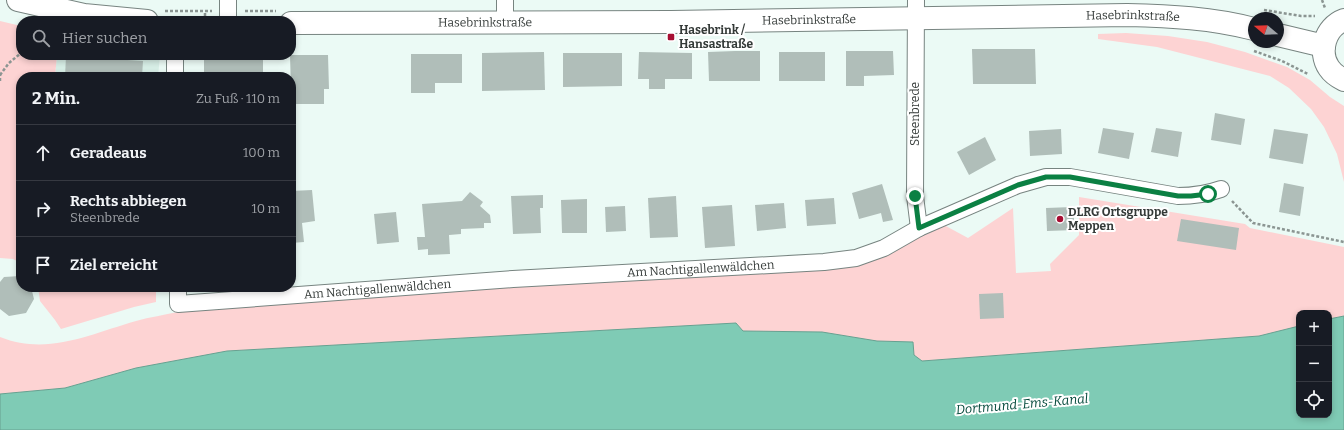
<!DOCTYPE html>
<html lang="de">
<meta charset="utf-8">
<style>
body{margin:0;font-family:Bitter,serif;background:#20242c;color:#f1f3f6}
.controls{position:absolute;right:12px;bottom:12px;display:grid;overflow:hidden;border-radius:8px;box-shadow:0 2px 6px #0003}
.controls button{width:36px;height:36px;display:grid;place-items:center;padding:0;border:0;border-bottom:1px solid #363941;background:#171b24;color:#f1f3f6;font:20px sans-serif}
.compass{position:absolute;left:1248px;top:12px;width:36px;height:36px;border-radius:50%;background:#171b24;box-shadow:0 2px 6px #0003;rotate:289deg}
.stop{position:absolute;width:12px;height:12px;margin:-9px;border:3px solid #0b8043;border-radius:50%;background:#fff}
.stop.end{background:#0b8043;border-color:#fff;box-shadow:0 1px 4px #0008}
.list{margin:0;padding:0;list-style:none}
h2{display:flex;justify-content:space-between;align-items:center;height:52px;margin:0;padding:0 16px;font-size:17px}
h2 small{font-size:13px;font-weight:400;color:#9ea1a6}
.list li{display:grid;grid-template-columns:26px 1fr auto;gap:12px;align-items:center;box-sizing:border-box;height:56px;padding:0 16px;border-top:1px solid #363941}
.list b{display:block;font-size:15px;white-space:nowrap}
.list p{margin:0;font-size:13px;white-space:nowrap;color:#9ea1a6}
.list em{font-size:13px;font-style:normal;color:#9ea1a6}
.icon{flex:none;width:22px;height:22px;fill:none;stroke:currentColor;stroke-width:2;stroke-linecap:round;stroke-linejoin:round}
.map{position:relative;flex:none;width:1344px;height:430px;overflow:hidden}
.search{position:absolute;background:#171b24;box-shadow:0 2px 6px #0003;left:16px;top:16px;width:280px;height:44px;display:flex;align-items:center;gap:10px;box-sizing:border-box;padding:0 14px;border-radius:16px;color:#9ea1a6;font-size:15px}
.panel{position:absolute;background:#171b24;box-shadow:0 2px 6px #0003;left:16px;top:72px;width:280px;height:220px;border-radius:16px}
.map>svg:first-child{display:block}
.built{fill:#d8efe7}
.green{fill:#fdd3d3}
.water{fill:#7fcbb5;stroke:#68a090}
.building{fill:#b0beb9}
.lines{fill:none;stroke-linecap:round;stroke-linejoin:round}
.street-casing{stroke:#778480;stroke-width:18}
.secondary-casing{stroke:#778480;stroke-width:24}
.path{stroke:#8b9592;stroke-width:2.5;stroke-dasharray:3 2;stroke-linecap:butt}
.street{stroke:#fff;stroke-width:16}
.secondary{stroke:#fff;stroke-width:22}
.route{stroke:#0b8043;stroke-width:5}
.poi-dot{fill:#a70e33;stroke:#fff;stroke-width:1.5}
.labels{text-anchor:middle;dominant-baseline:central;stroke-width:4;stroke-linejoin:round;paint-order:stroke}
.street-label{font-size:12px;fill:#343a38;stroke:#fff}
.poi-label{font-size:12px;font-weight:bold;fill:#343a38;stroke:#fff;text-anchor:start}
.water-label{font-size:13px;font-style:italic;fill:#04493b;stroke:#fff}
</style>
<div class="map">
<svg width="1344" height="430" viewBox="0 0 1344 430">
<rect width="100%" height="100%" fill="#ebfaf5"/>
<path class="built" d="M57,55H160L158,77H55Z"/>
<g class="green">
<path d="M0,21L21,26V55H57L55,77H21V263L13,259L0,258Z"/>
<path d="M1126,33L1168,36L1207,42L1245,52L1287,67L1310,80L1330,97L1344,106V182L1337,154L1324,127L1311,109L1289,88L1270,76L1157,47L1098,39V34Z"/>
<path d="M1079,197L1245,224L1250,228L1344,247V316L1329,319V313H1299V326L1260,336L922,361L914,355L913,342L877,341L822,332L743,331L736,323L227,351L136,368L65,388L0,394V337C48,356 90,334 136,321C150,317 164,315 178,312L514,285L858,265L888,255L929,231L944,225L968,238L1013,208L1016,273L1051,271L1050,264L1079,235Z"/>
<path d="M38,287H156V302L134,307L61,329L55,320L40,301Z"/>
</g>
<path class="water" d="M1344,316V430H0V394L65,388L136,368L227,351L736,323L743,331L822,332L877,341L913,342L914,355L922,361L1259,336L1299,326V415H1329V319Z"/>
<g class="building">
<path d="M972,49H1035L1036,84H973Z"/>
<path d="M735,51H760V81H709L708,52Z"/>
<path d="M846,51H893L894,75L864,76V86H846Z"/>
<path d="M544,52L545,90L482,91V53Z"/>
<path d="M639,52L692,53V79H665V89H649V79H638Z"/>
<rect x="779" y="52" width="46" height="29"/>
<path d="M563,53H622V86L563,87Z"/>
<path d="M411,54H462V83H435V93H411Z"/>
<rect x="204" y="55" width="59" height="22"/>
<path d="M290,55H328L329,89H324V104H295V89H291Z"/>
<path d="M66,56L143,61L142,77H65Z"/>
<path d="M1215,113L1245,119L1241,145L1211,140Z"/>
<path d="M1103,128L1134,133L1129,159L1098,153Z"/>
<path d="M1156,128L1182,132L1178,157L1151,152Z"/>
<path d="M1061,129L1062,154L1030,156L1029,131Z"/>
<path d="M1274,129L1308,134L1303,164L1269,158Z"/>
<path d="M985,137L996,160L969,175L957,152Z"/>
<path d="M1284,183L1304,187L1300,216L1279,212Z"/>
<path d="M882,184L893,220L883,222L881,213L859,219L852,193Z"/>
<path d="M312,190L315,221L302,223L304,242L291,243V224H294L291,191Z"/>
<path d="M470,192L483,202L480,206L490,215L491,223H484V228L461,229V234L449,235L450,254L428,255V249L418,250L417,237H425L422,204L462,201Z"/>
<path d="M543,195V208H540L541,233L513,234L511,196Z"/>
<path d="M676,196L678,237L650,238L648,198Z"/>
<path d="M834,198L836,224L807,226L805,200Z"/>
<path d="M587,199V233H562L561,200Z"/>
<path d="M784,203L786,228L757,231L755,205Z"/>
<path d="M732,205L735,246L705,248L702,207Z"/>
<path d="M625,206L626,231L606,232L605,207Z"/>
<path d="M1073,207L1075,230L1047,231L1046,208Z"/>
<path d="M396,212L399,242L377,244L374,214Z"/>
<path d="M1181,219L1239,228L1236,250L1177,241Z"/>
<path d="M20,276L21,277V287H31L34,299L26,313L9,316L0,309V282L4,277Z"/>
<path d="M1003,293L1004,318L980,319L979,294Z"/>
</g>
<g class="lines">
<g class="street-casing">
<g id="street">
<path d="M228,0V21"/>
<path d="M505,0V22"/>
<path d="M916,0L915,196L919,228"/>
<path d="M175,55V77"/>
<path id="s1" d="M178,287V304L513,279L824,262L856,258L884,248L919,228L1018,185L1046,177H1070L1178,196C1193,196 1207,194 1221,189"/>
</g>
</g>
<g class="secondary-casing">
<g id="secondary">
<path d="M18,0L84,15L147,21"/>
<path d="M1344,20C1325,27 1318,52 1329,68C1333,74 1338,77 1344,80"/>
<path id="s2" d="M291,23L671,22L1127,15C1170,16 1212,18 1254,29"/>
<path d="M1278,35L1324,46"/>
</g>
</g>
<g class="path">
<path d="M1322,0L1325,8"/>
<path d="M1264,10L1301,16H1315"/>
<path d="M165,11H212"/>
<path d="M245,11H276"/>
<path d="M205,21V11"/>
<path d="M1254,51L1282,61L1308,74"/>
<path d="M0,75L9,63L21,53"/>
<path d="M0,81V74"/>
<path d="M1232,201L1253,223L1344,242"/>
</g>
<use href="#street" class="street"/>
<use href="#secondary" class="secondary"/>
</g>
<g class="lines">
<path class="route" d="M915,196L919,228L1018,185L1046,177H1070L1178,196H1191L1208,194"/>
</g>
<g class="poi-dot">
<rect x="667" y="33" width="8" height="8" rx="2"/>
<circle cx="1060" cy="219" r="4"/>
</g>
<g class="labels">
<g class="street-label">
<text stroke="none"><textPath href="#s2" startOffset="842">Hasebrinkstraße</textPath></text>
<text stroke="none"><textPath href="#s2" startOffset="518">Hasebrinkstraße</textPath></text>
<text stroke="none"><textPath href="#s2" startOffset="194">Hasebrinkstraße</textPath></text>
<text transform="translate(915 114) rotate(-90)">Steenbrede</text>
<text stroke="none"><textPath href="#s1" startOffset="541">Am Nachtigallenwäldchen</textPath></text>
<text stroke="none"><textPath href="#s1" startOffset="217">Am Nachtigallenwäldchen</textPath></text>
</g>
<g class="poi-label">
<text x="679" y="30">Hasebrink /<tspan x="679" dy="14">Hansastraße</tspan></text>
<text x="1068" y="212">DLRG Ortsgruppe<tspan x="1068" dy="14">Meppen</tspan></text>
</g>
<g class="water-label">
<text transform="translate(1022 404) rotate(-5)">Dortmund-Ems-Kanal</text>
</g>
</g>
</svg>
<div class="controls">
<button>+</button>
<button>−</button>
<button><svg class="icon" aria-label="locate" viewBox="0 0 24 24"><circle cx="12" cy="12" r="6"/><path d="M12 2v4M12 18v4M2 12h4M18 12h4"/></svg></button>
</div>
<svg class="compass" viewBox="-18 -18 36 36"><path d="M0-13l5 13h-10z" fill="#e53935"/><path d="M0 13l5-13h-10z" fill="#9ea1a6"/></svg>
<div class="stop" style="left:1208px;top:194px"></div>
<div class="stop end" style="left:915px;top:196px"></div>
<div class="search"><svg class="icon" aria-label="search" viewBox="0 0 24 24"><circle cx="10" cy="10" r="6"/><path d="M15 15l6 6"/></svg>Hier suchen</div>
<section class="panel">
<h2>2 Min.<small>Zu Fuß · 110 m</small></h2>
<ul class="list">
<li><svg class="icon" aria-label="ahead" viewBox="0 0 24 24"><path d="M12 20V5M6 11l6-6 6 6"/></svg><div><b>Geradeaus</b></div><em>100 m</em></li>
<li><svg class="icon" aria-label="right" viewBox="0 0 24 24"><path d="M7 20v-9h11M14 6l5 5-5 5"/></svg><div><b>Rechts abbiegen</b><p>Steenbrede</p></div><em>10 m</em></li>
<li><svg class="icon" aria-label="arrive" viewBox="0 0 24 24"><path d="M6 21V4h12l-3 4 3 4H6"/></svg><div><b>Ziel erreicht</b></div></li>
</ul>
</section>
</div>
